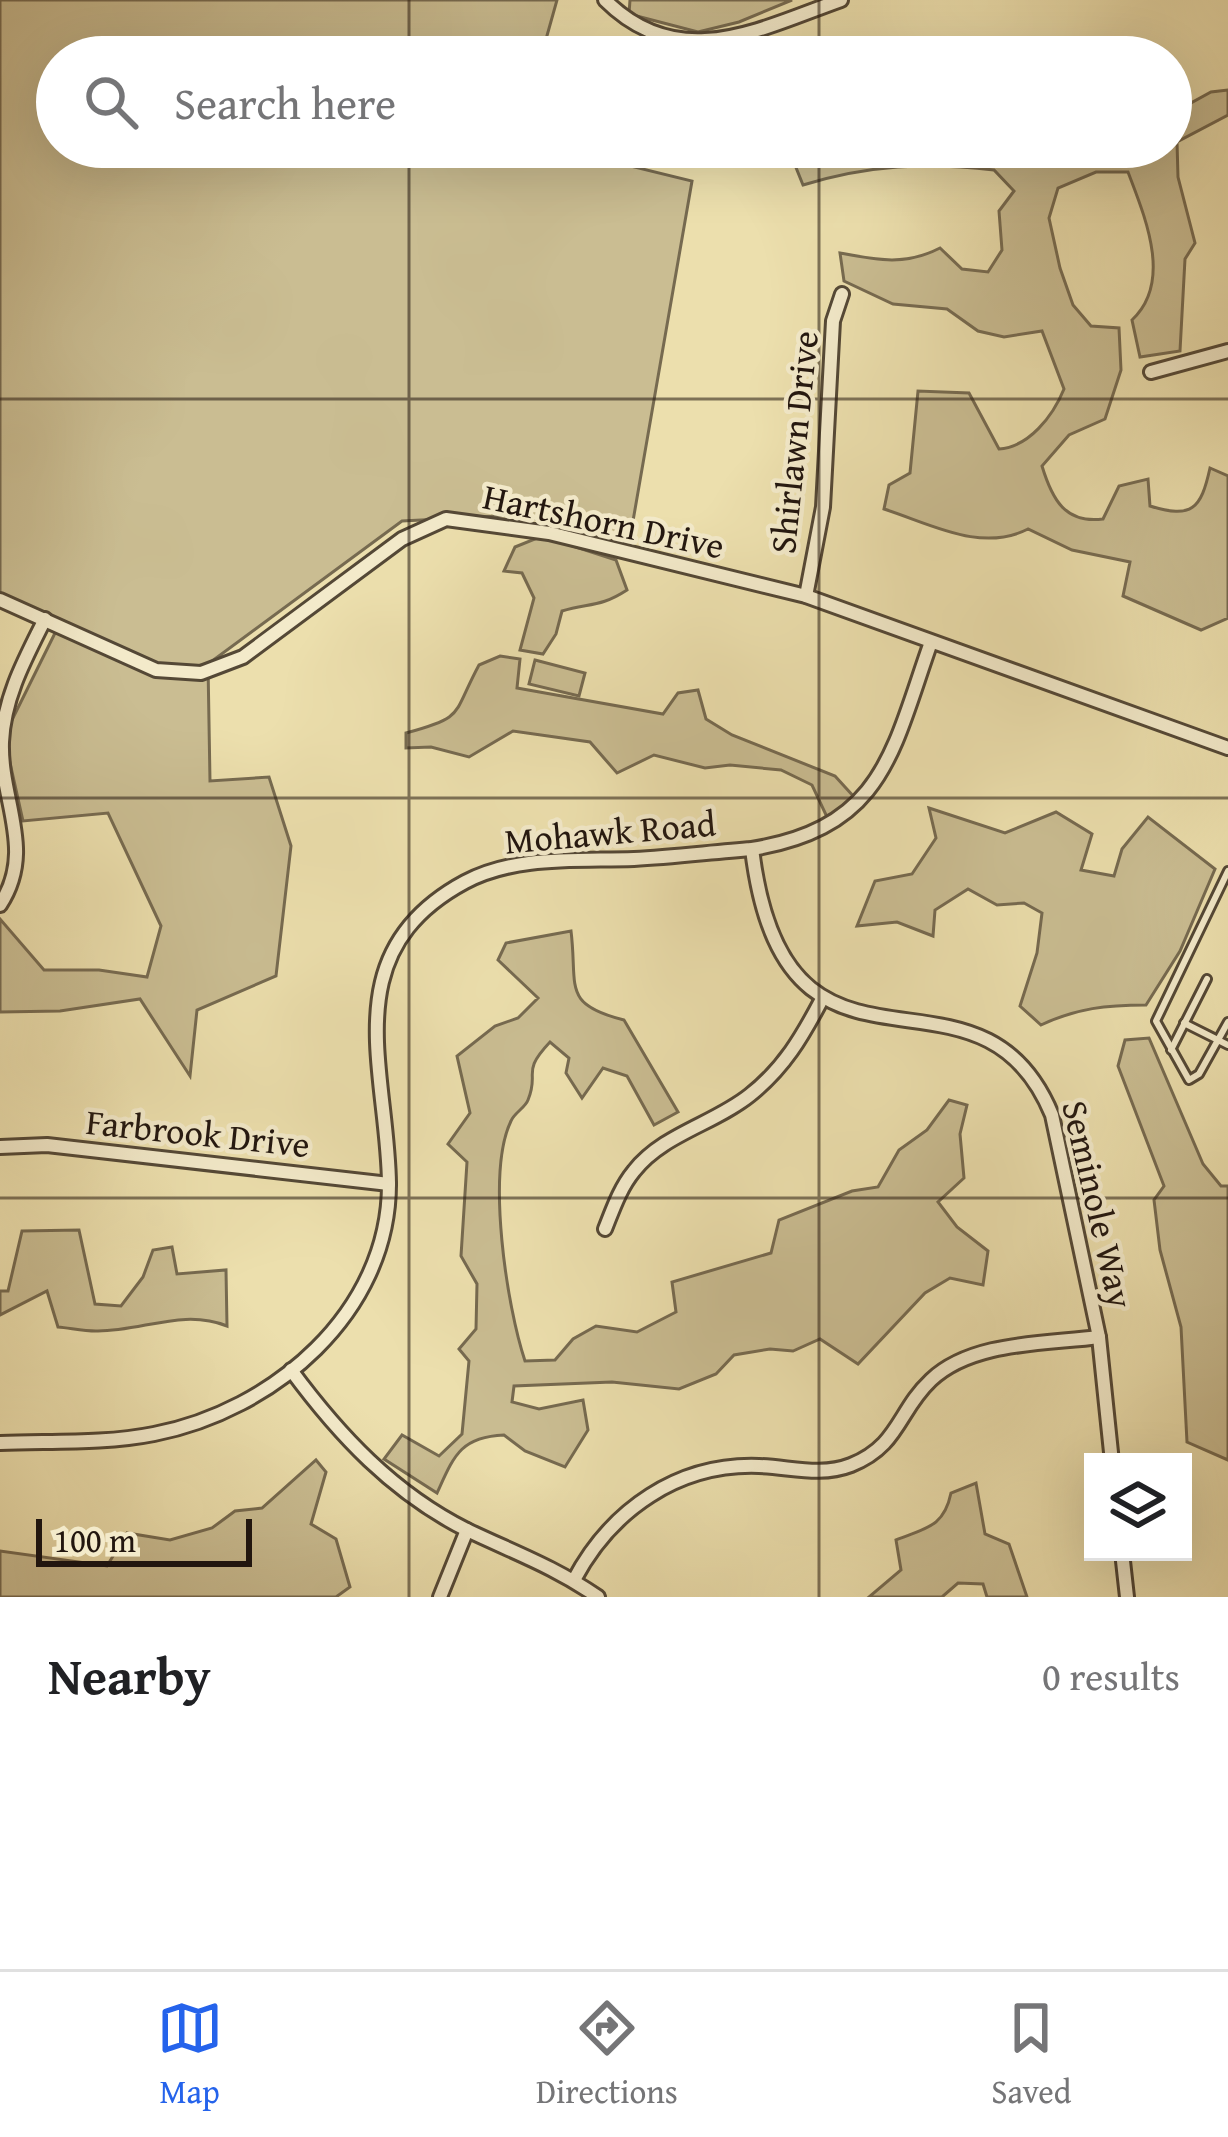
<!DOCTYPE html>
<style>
body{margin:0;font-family:"Gentium Book Plus",serif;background:#f6f6f6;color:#202124}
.controls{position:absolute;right:36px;bottom:36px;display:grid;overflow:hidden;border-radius:0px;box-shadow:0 12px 48px #0002}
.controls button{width:108px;height:108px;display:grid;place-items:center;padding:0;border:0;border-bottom:3px solid #e0e0e0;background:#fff;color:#202124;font:60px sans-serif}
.scale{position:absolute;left:36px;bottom:30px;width:216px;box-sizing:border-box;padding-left:12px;border:6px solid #22160f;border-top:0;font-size:33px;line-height:42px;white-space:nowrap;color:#22160f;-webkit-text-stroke:9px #f3eaca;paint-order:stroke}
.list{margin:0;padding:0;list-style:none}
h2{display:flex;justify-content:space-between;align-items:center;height:156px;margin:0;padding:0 48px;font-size:51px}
h2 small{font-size:39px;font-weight:400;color:#757577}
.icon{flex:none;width:66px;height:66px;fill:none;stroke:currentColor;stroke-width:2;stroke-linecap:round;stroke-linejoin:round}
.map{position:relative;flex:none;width:1228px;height:1597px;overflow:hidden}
.search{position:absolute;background:#fff;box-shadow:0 12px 48px #0002;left:36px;right:36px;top:36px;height:132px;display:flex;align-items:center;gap:30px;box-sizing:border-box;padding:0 42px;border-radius:66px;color:#757577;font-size:45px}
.sheet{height:372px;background:#fff}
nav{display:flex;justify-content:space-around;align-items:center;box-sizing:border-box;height:168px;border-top:3px solid #e0e0e0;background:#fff;font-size:33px;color:#757577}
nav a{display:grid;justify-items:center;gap:6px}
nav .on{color:#2563eb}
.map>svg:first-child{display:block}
.green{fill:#cabd92;stroke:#766a50;stroke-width:3}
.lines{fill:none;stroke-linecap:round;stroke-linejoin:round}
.lane-casing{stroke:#544836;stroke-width:12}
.street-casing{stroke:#544836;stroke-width:18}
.lane{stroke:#f3eaca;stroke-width:6}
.street{stroke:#f3eaca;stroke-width:12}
.grid{fill:none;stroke:#22160f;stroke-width:3;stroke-opacity:0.55}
.labels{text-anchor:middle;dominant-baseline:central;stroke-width:9;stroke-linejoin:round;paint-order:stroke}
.street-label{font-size:36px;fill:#22160f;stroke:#f3eaca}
</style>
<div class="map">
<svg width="1228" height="1597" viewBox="0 0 1228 1597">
<rect width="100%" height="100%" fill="#ecdfad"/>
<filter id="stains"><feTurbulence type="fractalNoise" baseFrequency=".00167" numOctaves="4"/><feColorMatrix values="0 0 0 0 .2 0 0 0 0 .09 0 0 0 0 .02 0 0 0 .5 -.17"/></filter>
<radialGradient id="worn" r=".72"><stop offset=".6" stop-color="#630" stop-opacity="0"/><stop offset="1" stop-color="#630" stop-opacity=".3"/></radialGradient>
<g class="green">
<path d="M0,0H557L541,57H57V147H553L692,181L629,544L521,515L402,521L208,664L210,781L269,777L291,846L276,976L197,1010L190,1076L140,999L60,1011L0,1012V919L44,970H99L147,977L161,926L108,813L23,821L4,736L61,621L0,596Z"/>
<path d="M630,0H792L739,22L698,32L629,14Z"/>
<path d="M1228,90V115L1177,142L1178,177L1195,243L1185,259L1180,351L1140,357L1132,320C1173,282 1145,217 1128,172H1096L1058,188L1049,218L1060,268L1073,305L1091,326L1119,328L1121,370L1105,419L1069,435L1042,466C1052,499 1065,524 1103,519L1119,486L1148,479L1150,506C1192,519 1201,509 1210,468L1228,476V618L1201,630L1123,596L1130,562L1072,550L1028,529C981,553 931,524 884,509L889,485L910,473L918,391L969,393L999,449C1029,447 1053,416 1064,389L1042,331L1004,337L978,331L947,309L893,304L844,281L840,253C877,260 905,266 940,248L962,269L988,272L1002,250L999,211L1014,191L994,170C927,162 868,165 803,185L789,150L797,147H1171V114L1211,92Z"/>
<path d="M542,536L616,560L627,590C601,607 590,603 562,611L556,634L543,654L520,650L534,598L522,573L504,571L515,547Z"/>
<path d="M500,656L520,659L517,688L663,714L678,693L698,690L706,719L732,735L835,776L855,798L827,817L812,785L781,770L730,765L705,768L654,755L617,773L590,742L513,731L469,757L431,747L406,748V733C466,717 452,715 479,665Z"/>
<path d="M535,660L585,673L579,696L529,684Z"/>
<path d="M929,808L1005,833L1056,812L1092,834L1081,870L1114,876L1122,849L1148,817L1215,869L1180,951L1146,1005C1107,1005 1077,1008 1041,1025L1020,1006L1037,953L1042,913L1024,903L997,905L968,889L935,910L933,936L897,922L857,926L875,881L912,874L936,838Z"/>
<path d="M571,931C578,987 561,1004 624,1020L678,1112L654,1125L627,1076L603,1068L582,1098L566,1073L569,1058L550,1042C520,1074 540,1071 528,1100C525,1108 514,1113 511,1121C486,1173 507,1307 525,1361L555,1360L573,1339L596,1326L637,1332L676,1312L672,1282L771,1253L779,1220L852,1191L878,1187L899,1150L927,1130L949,1100L967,1105L960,1134L964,1178L938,1202L957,1227L988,1251L983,1285L950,1278L925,1293L858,1364L820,1339L793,1351L770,1349L734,1355L716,1374L679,1389L612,1382L514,1386L512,1402L539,1409L583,1400L588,1430L565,1467L525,1451L504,1435C460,1437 454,1456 437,1493L384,1459L402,1435L439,1456L462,1434L469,1361L459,1349L476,1329L477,1284L461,1256L467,1162L448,1144L470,1113L457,1056L495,1026L518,1018L538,998L498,960L506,943Z"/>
<path d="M1149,1038L1203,1164L1221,1186H1228V1460L1187,1442L1181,1327L1160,1250L1154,1200L1164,1186L1118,1066L1125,1040Z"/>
<path d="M79,1230L95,1304L121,1306L143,1277L153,1250L172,1247L177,1274L226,1270L227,1326C182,1308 141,1332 96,1331C83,1331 70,1328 58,1327L47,1291L0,1315V1291H8L22,1231Z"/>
<path d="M316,1460L326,1472L311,1524L336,1539L350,1587L336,1597H0V1551L107,1566L127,1533L170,1540L212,1528L235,1511L262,1508Z"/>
<path d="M976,1483L985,1534L1009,1544L1027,1597H987L983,1584L958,1583L942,1597H869L901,1570L896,1540C926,1528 944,1527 951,1493Z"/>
</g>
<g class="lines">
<g class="lane-casing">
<g id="lane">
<path d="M1228,871L1156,1021L1189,1080L1199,1074L1228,1022"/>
<path d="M1184,1023L1228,1045"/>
<path d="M1171,1050L1207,979"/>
</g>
</g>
<g class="street-casing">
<g id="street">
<path d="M605,0C679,74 759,29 841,0"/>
<path d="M1151,372L1228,351"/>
<path d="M806,596L823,507L833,321L842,294"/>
<path d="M0,600L156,670L201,673L243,657L402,539L446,519L549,533L806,596L1228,748"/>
<path d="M752,849C785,1123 978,935 1052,1115L1099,1337L1112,1462"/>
<path d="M0,905C36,850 0,801 2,742C4,697 25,659 45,619"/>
<path d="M0,1147L47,1145L389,1184"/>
<path d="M605,1229C613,1209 620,1188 634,1171C663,1134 714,1124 750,1095C784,1068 802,1037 822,999"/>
<path d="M291,1370C339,1435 393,1493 467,1530C515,1553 553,1566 598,1597"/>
<path d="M0,1443C51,1441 104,1444 154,1434C273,1411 389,1313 389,1184C388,1071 333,953 465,882C516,855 578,861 634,859C673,857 712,852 752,849C884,827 892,752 931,642"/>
<path d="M1122,1552L1127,1597"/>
<path d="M574,1580C611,1510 678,1463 759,1466C791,1467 820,1477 851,1465C899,1446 898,1411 931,1380C972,1341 1046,1344 1099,1337"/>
<path d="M440,1597L467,1530"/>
</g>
</g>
<use href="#lane" class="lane"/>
<use href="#street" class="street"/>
</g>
<path class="grid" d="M409,0V57M819,0V57M409,147V1597M819,147V1597M0,399H1228M0,798H1228M0,1198H1228"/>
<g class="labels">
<g class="street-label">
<text transform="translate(793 442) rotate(-84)">Shirlawn Drive</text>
<text transform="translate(604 520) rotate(12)">Hartshorn Drive</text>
<text transform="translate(610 831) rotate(-5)">Mohawk Road</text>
<text transform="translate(198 1132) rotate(6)">Farbrook Drive</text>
<text transform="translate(1099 1204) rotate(77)">Seminole Way</text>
</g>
</g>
<rect width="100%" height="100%" filter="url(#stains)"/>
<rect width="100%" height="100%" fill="url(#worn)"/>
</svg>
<div class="controls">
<button><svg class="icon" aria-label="layers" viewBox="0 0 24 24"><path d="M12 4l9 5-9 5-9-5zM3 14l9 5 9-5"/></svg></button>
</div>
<div class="scale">100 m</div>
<div class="search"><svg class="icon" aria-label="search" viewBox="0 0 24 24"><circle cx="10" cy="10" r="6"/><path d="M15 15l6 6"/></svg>Search here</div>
</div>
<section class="sheet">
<h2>Nearby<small>0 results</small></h2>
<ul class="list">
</ul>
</section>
<nav>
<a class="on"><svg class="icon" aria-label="map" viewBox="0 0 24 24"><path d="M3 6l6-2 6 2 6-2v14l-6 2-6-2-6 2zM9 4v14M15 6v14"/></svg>Map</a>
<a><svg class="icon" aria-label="directions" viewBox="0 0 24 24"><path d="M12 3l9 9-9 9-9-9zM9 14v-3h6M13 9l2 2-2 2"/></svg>Directions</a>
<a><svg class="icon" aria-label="saved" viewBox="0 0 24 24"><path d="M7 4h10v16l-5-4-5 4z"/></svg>Saved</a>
</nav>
